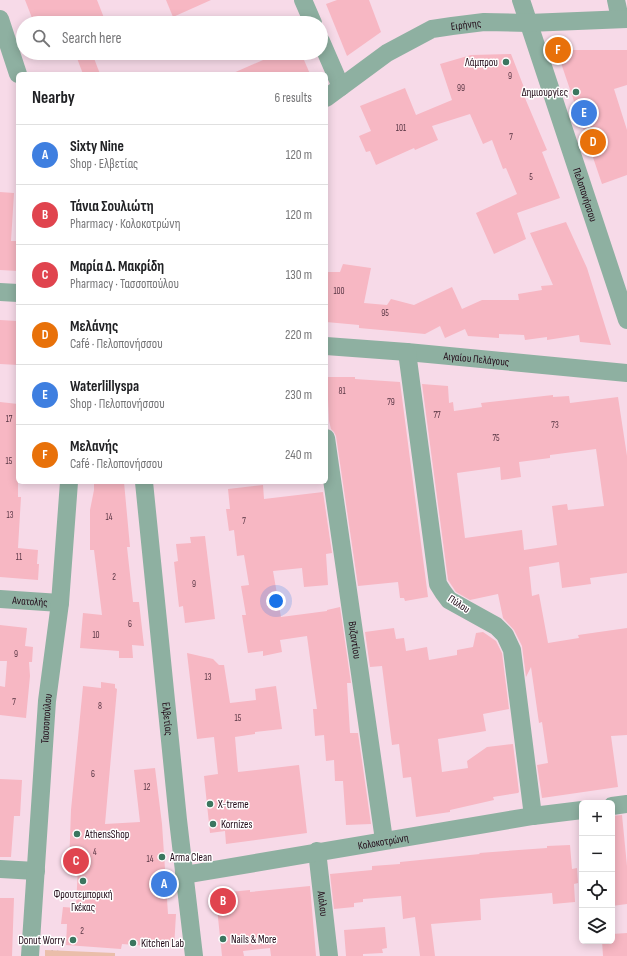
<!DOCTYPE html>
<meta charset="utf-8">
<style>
body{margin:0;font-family:"Sofia Sans Condensed",sans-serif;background:#f6f6f6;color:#202124}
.controls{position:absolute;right:12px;bottom:12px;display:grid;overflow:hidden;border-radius:6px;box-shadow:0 2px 10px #0003}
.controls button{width:36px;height:36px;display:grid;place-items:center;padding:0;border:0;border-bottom:1px solid #e0e0e0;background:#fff;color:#202124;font:20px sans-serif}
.you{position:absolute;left:276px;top:601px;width:14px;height:14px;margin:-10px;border:3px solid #fff;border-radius:50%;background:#1a73e8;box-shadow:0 0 0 6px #1a73e833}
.badge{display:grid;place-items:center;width:26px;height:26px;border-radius:50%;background:#7c3aed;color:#fff;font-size:13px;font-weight:700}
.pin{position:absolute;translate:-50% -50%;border:2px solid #fff;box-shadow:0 1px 4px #0006}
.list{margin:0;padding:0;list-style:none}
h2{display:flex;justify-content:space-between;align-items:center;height:52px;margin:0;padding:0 16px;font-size:17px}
h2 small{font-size:13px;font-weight:400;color:#757577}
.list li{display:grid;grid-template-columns:26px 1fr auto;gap:12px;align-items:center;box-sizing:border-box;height:60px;padding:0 16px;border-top:1px solid #e0e0e0}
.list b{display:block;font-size:15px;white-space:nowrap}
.list p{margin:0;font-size:13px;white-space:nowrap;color:#757577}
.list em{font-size:13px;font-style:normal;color:#757577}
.icon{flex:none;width:22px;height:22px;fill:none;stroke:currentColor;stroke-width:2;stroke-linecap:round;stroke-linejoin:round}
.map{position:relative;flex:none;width:627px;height:956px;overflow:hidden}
.search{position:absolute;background:#fff;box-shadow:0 2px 10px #0003;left:16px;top:16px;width:312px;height:44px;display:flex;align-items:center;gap:10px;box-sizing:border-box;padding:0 14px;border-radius:22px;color:#757577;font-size:15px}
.panel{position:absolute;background:#fff;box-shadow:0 2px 10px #0003;left:16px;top:72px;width:312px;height:412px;border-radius:6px}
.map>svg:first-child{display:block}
.park{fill:url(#park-crowns)}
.building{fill:#f7b7c3;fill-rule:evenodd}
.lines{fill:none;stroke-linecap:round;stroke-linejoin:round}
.minor{stroke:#8eb0a1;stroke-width:18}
.poi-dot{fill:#3b765f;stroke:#fff;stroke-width:1.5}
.labels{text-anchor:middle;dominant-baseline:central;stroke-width:3;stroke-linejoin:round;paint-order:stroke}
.number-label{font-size:9px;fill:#573543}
.street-label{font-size:11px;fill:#220a18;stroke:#fff}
.poi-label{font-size:11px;fill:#220a18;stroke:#fff;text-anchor:start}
</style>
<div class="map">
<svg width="627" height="956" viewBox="0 0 627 956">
<defs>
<pattern id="park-crowns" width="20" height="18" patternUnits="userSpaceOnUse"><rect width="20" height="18" fill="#eabeaa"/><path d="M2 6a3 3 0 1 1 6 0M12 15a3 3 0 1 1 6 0" fill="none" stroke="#c8a292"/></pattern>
</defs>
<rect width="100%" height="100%" fill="#f7dae8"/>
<path class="park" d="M45,950L115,953V956H45Z"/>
<g class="building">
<path d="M25,0H97L106,23H34Z"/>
<path d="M166,0H211L173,17Z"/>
<path d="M337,0H369L381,32L347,56L326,4Z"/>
<path d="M566,50H627V85L614,89L627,130V175L602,184L560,60Z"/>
<path d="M75,53H92L100,74H83Z"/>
<path d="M279,53H301L310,74H231Z"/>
<path d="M511,54L525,90L522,91L547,150L542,152L560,198L517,213L526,239L494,254L476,213L517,194L506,168L503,169L492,140L483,144L470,114L432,126L438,140L415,150L414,148L376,165L370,151L366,152L359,136L371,131L360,106L405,88L416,115L452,100L440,64L471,55Z"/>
<path d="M0,192L14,193L11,241H18V271L0,270Z"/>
<path d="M566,222L587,268L611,345L580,342L579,335L547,340V337L525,340L524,335L499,334V338L468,336L465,329L445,338L440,326L425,334L359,328V325L326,322V272H340L343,264L371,268L364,303L387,305L391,299L414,305L452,287L462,309L482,300H519L518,294L542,290L541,286L553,285L530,233Z"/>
<path d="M0,320L17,321L18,365L0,364Z"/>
<path d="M327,377H355V379L400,382L428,597L405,601L404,598H400L398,582L358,586L336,436L334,432L331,429L329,421Z"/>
<path d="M422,384L448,386L449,403L453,402L454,411L482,407L481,403L553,395V397L569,396L570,403L618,397L627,456V573L590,578L591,584L562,588L559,562L529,567L532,596L539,594L548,643L579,638L578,635L627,628V735L611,736L618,787L542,798L537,765L548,763L542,722L539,723L531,667L526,677L522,646L514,630L503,618L498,594L470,600L456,592L448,580ZM596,449L604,506L568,510L567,504L552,506L557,545L524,550L522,530L465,538L457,473L500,467L501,480L521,477L519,462L550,458V455Z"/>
<path d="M0,402L18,404L16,452H18V497H21L18,548L38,550L37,564H39L38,580L0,577Z"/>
<path d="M94,482H124L130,547H127L133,602H139L144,646L132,645L133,658H119V651L80,648L83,613L102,615L94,550H90V510L94,490Z"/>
<path d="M263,485L264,499L323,492L332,553L326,554L328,585L304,587L302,568L273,571L281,617L327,611V610L340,607L351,683H347L350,733H358L371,824L346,825L343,781H335L334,760L326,761L324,735L315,736L313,709H317L307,636L280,640L282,652L263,656V651L248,653L242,615H246L241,586L249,585L244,555L237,556L234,530L229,531L226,509H230L228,489Z"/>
<path d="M205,536L215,619L185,623L183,606L179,607L174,562L178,561L176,544L191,543L190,537Z"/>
<path d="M0,625L27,628L25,646L33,647L32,662H29L30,676L26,718L0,715V686L5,687L7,661H0Z"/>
<path d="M394,628L396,639L404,638L406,651L427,647L429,660L457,655V650L473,647L476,633L483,632L496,641L502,653L509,709L483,714L486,731L438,739L442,772L468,768L467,761L487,747L513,744L519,792L518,793L493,797L494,800L450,810V812L416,817L411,777L403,778L399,744L392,745L382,666L370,667L365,632Z"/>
<path d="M187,653L213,659L219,665H224L230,703L256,700L255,689L276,686L282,729L255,732V734L235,737L238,772L299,765L307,833L226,844L225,831L210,833L204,776L218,774L214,737L197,739Z"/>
<path d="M101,682L115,684V688L117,689L105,824L140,822L134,770L155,768L162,824L168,914H176L174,948L122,944L121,949L66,945L67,924H61L63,907L76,908L78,866H69L71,810L83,686L101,688Z"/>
<path d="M0,779L22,780L20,816H14L11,857H0Z"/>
<path d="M622,815L627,866V904L612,906V816Z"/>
<path d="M570,845L572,869L577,868L578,883L574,884L575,902L553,904L552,893L480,899L481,920L431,924L435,956H420L415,917L403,919L401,896L363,899V902L354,903V907L334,909L330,874L372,870V866L400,864V862L480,854L479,853L547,848V846Z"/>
<path d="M310,886L316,956H271L270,948L243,951L244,956H222L217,908L220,907L219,893L250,890V892Z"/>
<path d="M0,898H14L12,956H0Z"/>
<path d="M385,927L387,948L382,949L383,953L363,954V956H346L344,930Z"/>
<path d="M627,933V956H603L602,941H612V934Z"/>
</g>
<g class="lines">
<g class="minor">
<path d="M303,0L313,23"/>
<path id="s1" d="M521,0L627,320"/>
<path d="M616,0L620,19"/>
<path d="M0,19L18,74"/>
<path d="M321,41L341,87"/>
<path id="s2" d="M326,98L387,53L432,29L452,26L484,22L528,23L627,19"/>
<path d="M0,292L18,293"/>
<path id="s3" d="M326,346L407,352L627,373"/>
<path d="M407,352L438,584L443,592L449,600L496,626L505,635L512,650L533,816"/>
<path id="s4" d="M326,438L384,840"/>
<path id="s5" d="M144,482L178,820L194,956"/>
<path id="s6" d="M0,599L60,603"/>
<path d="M612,806L627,804"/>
<path id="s7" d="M317,851L329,956"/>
<path d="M0,869L36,871"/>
<path id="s8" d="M184,875L533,816L582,810"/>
<path id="s9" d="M30,956L47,701L60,603L69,482"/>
</g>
</g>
<g class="poi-dot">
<circle cx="506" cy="62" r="4"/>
<circle cx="576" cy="92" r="4"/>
<circle cx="210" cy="804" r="4"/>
<circle cx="213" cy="824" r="4"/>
<circle cx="77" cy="834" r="4"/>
<circle cx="162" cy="857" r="4"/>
<circle cx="83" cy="881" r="4"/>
<circle cx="223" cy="939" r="4"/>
<circle cx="73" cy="940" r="4"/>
<circle cx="133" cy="943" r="4"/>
</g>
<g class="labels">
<g class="number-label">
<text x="510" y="76">9</text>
<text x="461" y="88">99</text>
<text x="401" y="128">101</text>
<text x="511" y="137">7</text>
<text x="531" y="177">5</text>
<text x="339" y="291">100</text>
<text x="385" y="313">95</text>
<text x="342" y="391">81</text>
<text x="391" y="402">79</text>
<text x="437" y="415">77</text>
<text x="9" y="419">17</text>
<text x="555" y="425">73</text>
<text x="496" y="438">75</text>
<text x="9" y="461">15</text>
<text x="10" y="515">13</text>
<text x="109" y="517">14</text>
<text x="244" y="521">7</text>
<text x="19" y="557">11</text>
<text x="114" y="577">2</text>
<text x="194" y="584">9</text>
<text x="130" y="624">6</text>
<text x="96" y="635">10</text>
<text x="16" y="654">9</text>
<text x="208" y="677">13</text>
<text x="14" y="702">7</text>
<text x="100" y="706">8</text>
<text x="238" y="718">15</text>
<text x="93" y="774">6</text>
<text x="147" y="787">12</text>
<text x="95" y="852">4</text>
<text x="150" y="859">14</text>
<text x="82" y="931">2</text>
</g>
<g class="street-label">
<text stroke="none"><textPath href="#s2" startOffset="161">Ειρήνης</textPath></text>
<text stroke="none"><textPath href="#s1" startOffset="205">Πελοπονήσσου</textPath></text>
<text stroke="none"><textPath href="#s3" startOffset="151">Αιγαίου Πελάγους</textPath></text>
<text stroke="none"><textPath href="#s6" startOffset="30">Ανατολής</textPath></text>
<text transform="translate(459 604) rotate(33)">Πύλου</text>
<text stroke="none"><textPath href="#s4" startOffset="204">Βυζαντίου</textPath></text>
<text stroke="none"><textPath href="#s9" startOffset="238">Τασσοπούλου</textPath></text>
<text stroke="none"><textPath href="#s5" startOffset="238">Ελβετίας</textPath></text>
<text stroke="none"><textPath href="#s8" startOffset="202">Κολοκοτρώνη</textPath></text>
<text stroke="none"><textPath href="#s7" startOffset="53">Αιόλου</textPath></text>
</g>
<g class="poi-label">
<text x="498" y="62" text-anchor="end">Λάμπρου</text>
<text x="568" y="92" text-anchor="end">Δημιουργίες</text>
<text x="218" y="804">X-treme</text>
<text x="221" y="824">Kornizes</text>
<text x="85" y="834">AthensShop</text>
<text x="170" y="857">Arma Clean</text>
<text x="83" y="894" text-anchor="middle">Φρουτεμπορική<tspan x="83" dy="13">Γκέκας</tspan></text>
<text x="231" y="939">Nails &amp; More</text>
<text x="65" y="940" text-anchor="end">Donut Worry</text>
<text x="141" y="943">Kitchen Lab</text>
</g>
</g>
</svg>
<div class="controls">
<button>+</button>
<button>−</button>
<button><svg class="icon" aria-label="locate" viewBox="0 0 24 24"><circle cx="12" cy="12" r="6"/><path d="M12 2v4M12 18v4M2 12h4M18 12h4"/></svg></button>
<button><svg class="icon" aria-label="layers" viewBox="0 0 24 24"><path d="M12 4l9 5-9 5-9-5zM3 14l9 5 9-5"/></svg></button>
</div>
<div class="you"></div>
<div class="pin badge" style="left:164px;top:884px;background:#3f7fe0">A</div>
<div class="pin badge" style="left:223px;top:901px;background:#e0444e">B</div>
<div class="pin badge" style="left:76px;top:861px;background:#e0444e">C</div>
<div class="pin badge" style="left:593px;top:142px;background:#e8710a">D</div>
<div class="pin badge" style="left:584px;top:113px;background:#3f7fe0">E</div>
<div class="pin badge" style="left:558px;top:50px;background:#e8710a">F</div>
<div class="search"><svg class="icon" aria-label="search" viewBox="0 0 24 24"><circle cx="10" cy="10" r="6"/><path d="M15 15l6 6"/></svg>Search here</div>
<section class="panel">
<h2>Nearby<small>6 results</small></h2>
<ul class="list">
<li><span class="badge" style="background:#3f7fe0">A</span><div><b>Sixty Nine</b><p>Shop · Ελβετίας</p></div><em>120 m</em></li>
<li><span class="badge" style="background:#e0444e">B</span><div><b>Τάνια Σουλιώτη</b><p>Pharmacy · Κολοκοτρώνη</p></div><em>120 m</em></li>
<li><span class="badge" style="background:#e0444e">C</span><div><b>Μαρία Δ. Μακρίδη</b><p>Pharmacy · Τασσοπούλου</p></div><em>130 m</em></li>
<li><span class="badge" style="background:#e8710a">D</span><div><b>Μελάνης</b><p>Café · Πελοπονήσσου</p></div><em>220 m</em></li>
<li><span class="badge" style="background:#3f7fe0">E</span><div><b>Waterlillyspa</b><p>Shop · Πελοπονήσσου</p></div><em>230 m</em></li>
<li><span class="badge" style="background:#e8710a">F</span><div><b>Μελανής</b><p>Café · Πελοπονήσσου</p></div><em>240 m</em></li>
</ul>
</section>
</div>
